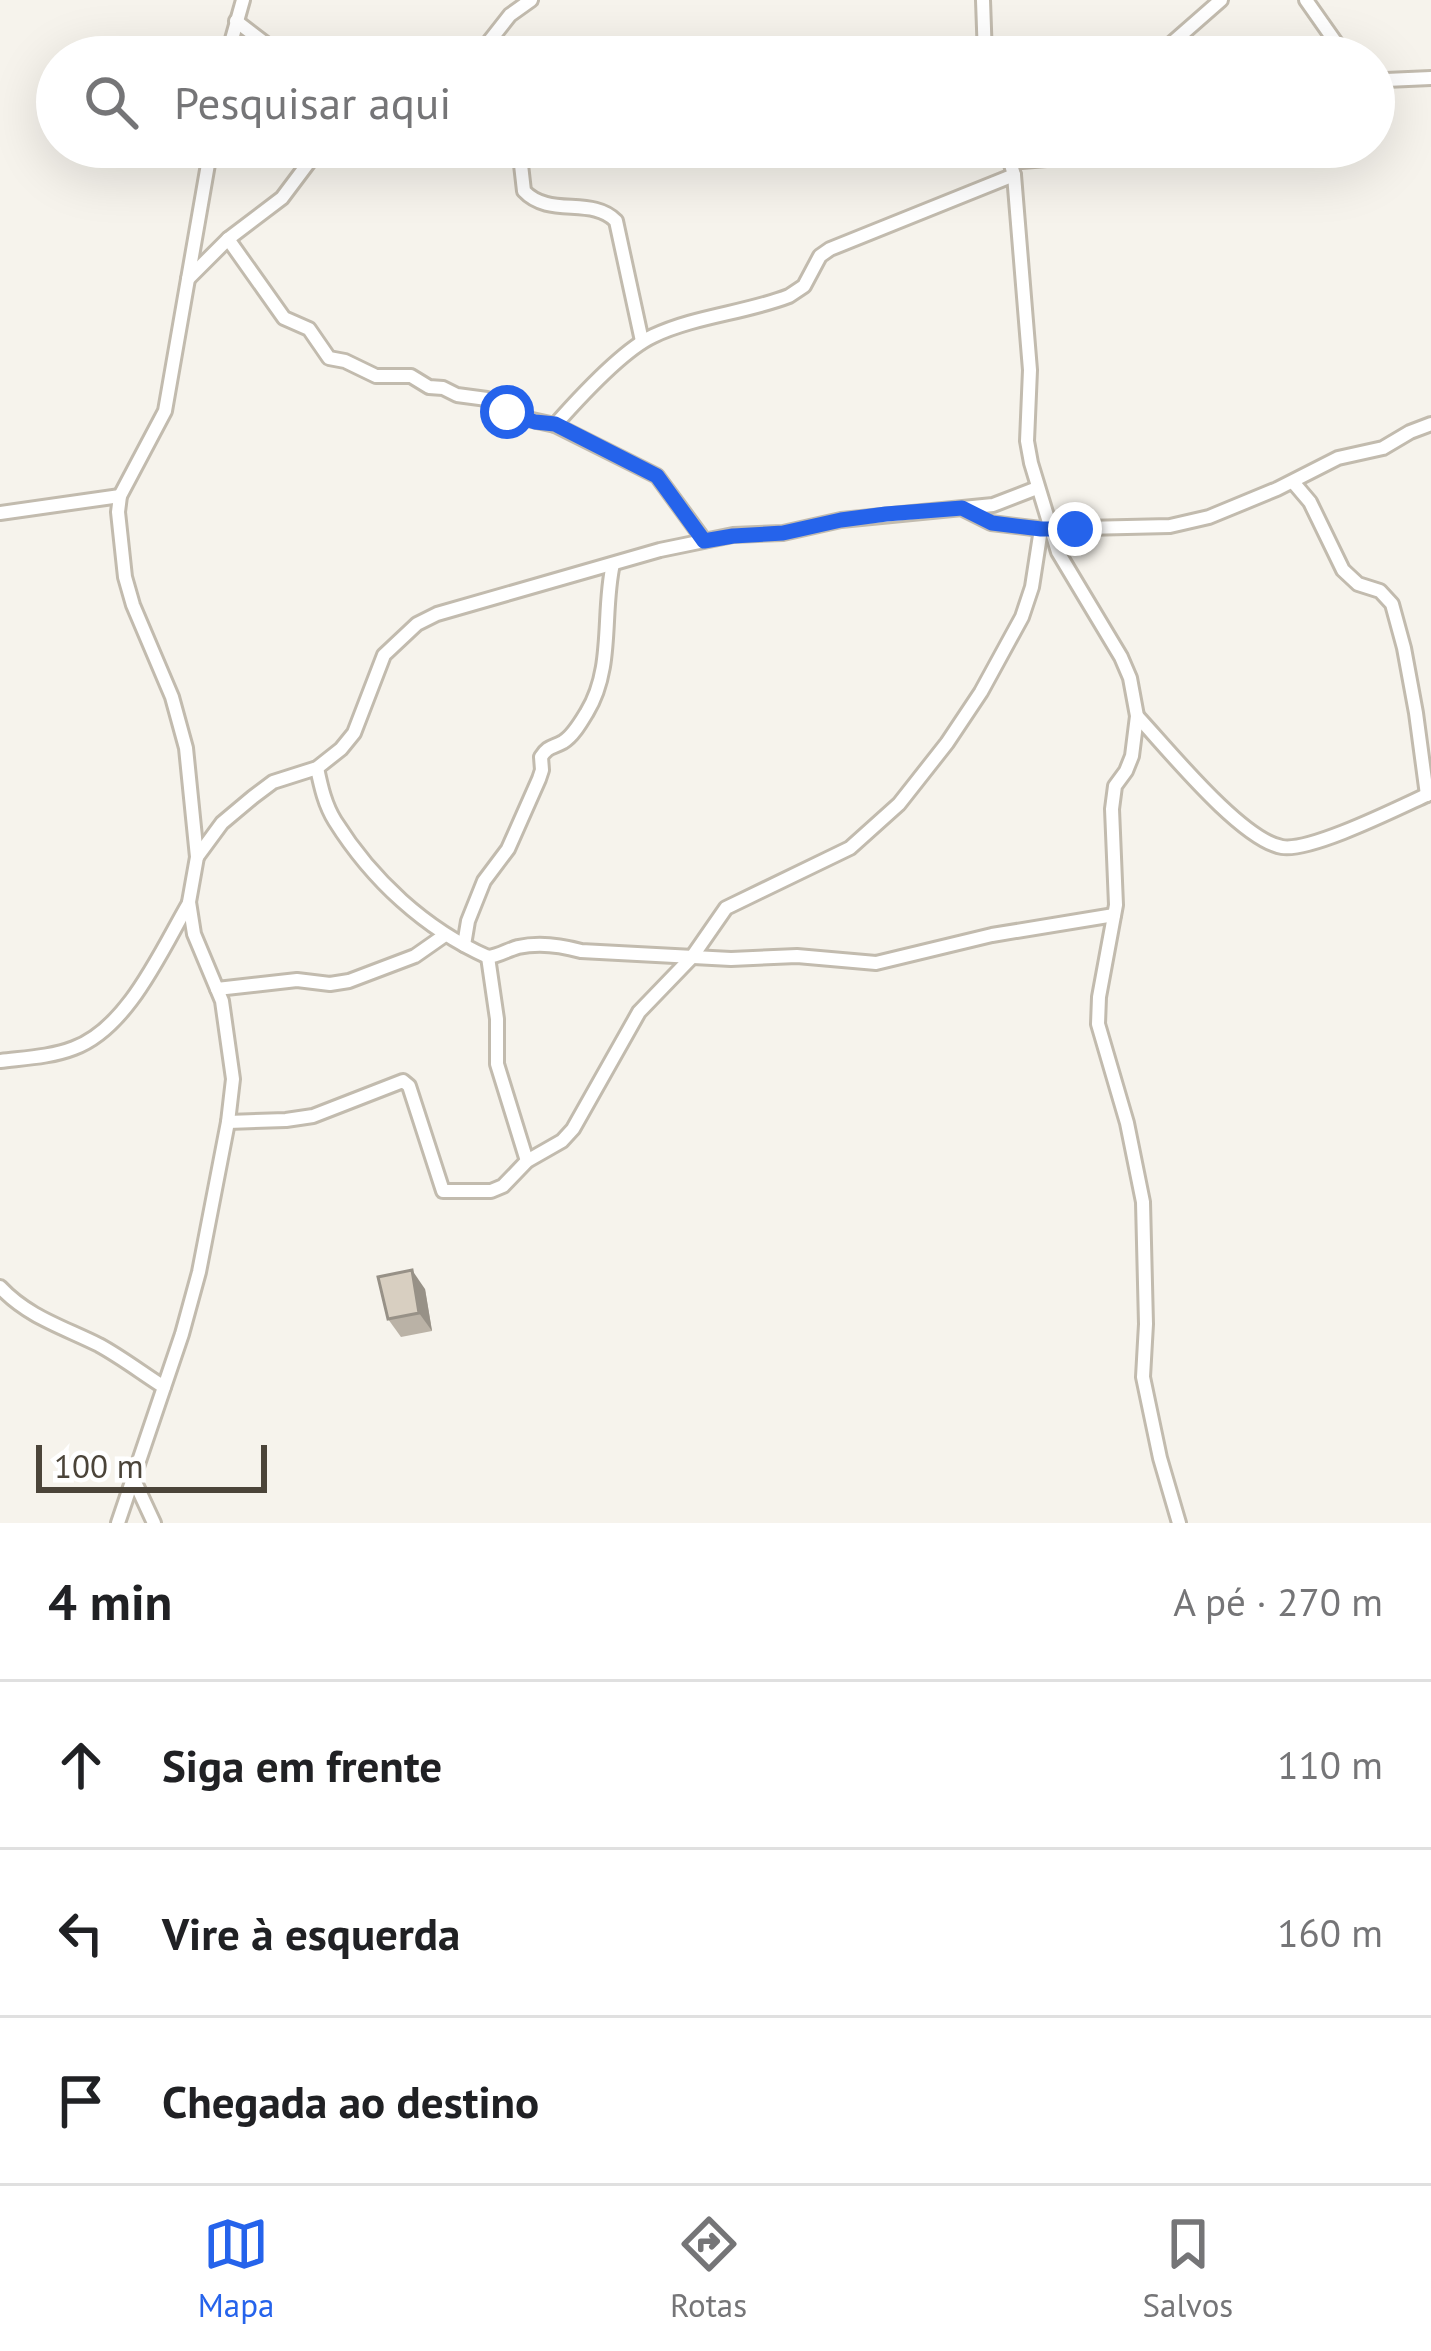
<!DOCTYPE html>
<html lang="pt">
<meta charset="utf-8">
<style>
body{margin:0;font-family:"PT Sans",sans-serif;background:#f6f6f6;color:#202124}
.scale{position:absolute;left:36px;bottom:30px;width:231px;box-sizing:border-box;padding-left:12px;border:6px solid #4b4439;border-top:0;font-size:33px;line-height:42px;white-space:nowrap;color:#4b4439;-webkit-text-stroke:9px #fff;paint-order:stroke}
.stop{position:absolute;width:36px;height:36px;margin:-27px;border:9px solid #2563eb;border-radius:50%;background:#fff}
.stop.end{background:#2563eb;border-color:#fff;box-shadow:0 3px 12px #0008}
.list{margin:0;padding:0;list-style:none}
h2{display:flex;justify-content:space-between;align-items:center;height:156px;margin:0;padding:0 48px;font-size:51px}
h2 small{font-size:39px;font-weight:400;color:#757577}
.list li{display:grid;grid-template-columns:78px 1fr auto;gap:36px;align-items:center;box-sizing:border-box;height:168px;padding:0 48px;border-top:3px solid #e0e0e0}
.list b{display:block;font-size:45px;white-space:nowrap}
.list em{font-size:39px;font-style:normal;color:#757577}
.icon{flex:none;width:66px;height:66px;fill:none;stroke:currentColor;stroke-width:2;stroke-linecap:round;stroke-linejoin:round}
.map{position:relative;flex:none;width:1431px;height:1523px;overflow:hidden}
.search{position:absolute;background:#fff;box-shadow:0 12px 48px #0002;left:36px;right:36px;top:36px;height:132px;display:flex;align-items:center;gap:30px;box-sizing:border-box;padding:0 42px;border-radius:66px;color:#757577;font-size:45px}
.sheet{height:660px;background:#fff}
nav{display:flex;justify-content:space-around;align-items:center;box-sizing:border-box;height:168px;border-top:3px solid #e0e0e0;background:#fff;font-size:33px;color:#757577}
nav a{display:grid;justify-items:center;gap:6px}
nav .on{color:#2563eb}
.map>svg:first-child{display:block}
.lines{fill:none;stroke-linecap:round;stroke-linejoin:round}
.street-casing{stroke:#c2bbae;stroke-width:18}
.street{stroke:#fff;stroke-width:12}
.wall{fill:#bab2a6}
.shaded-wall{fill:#979187}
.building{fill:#d8cfc1;stroke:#979187;stroke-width:3}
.route{stroke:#2563eb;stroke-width:15}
</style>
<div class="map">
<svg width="1431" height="1523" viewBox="0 0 1431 1523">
<rect width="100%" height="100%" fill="#f6f3ec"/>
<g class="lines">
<g class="street-casing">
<g id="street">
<path d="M983,0L985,57"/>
<path d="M1306,0L1346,57"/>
<path d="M236,21L283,57"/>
<path d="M227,57L243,0"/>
<path d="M477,57L510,15L531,0"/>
<path d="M1156,57L1221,0"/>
<path d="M1374,78L1386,80L1431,78"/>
<path d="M519,147L524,191C549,218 592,196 616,221L642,341"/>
<path d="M1006,147L1014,175L1030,370L1027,441L1031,463L1058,552L1121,657L1130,678L1137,716L1132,756L1126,771L1115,786L1112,809L1116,905L1099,997L1098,1024L1127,1123L1143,1202L1146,1324L1143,1377L1160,1458L1179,1523"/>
<path d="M1011,162L1059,158L1078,147"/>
<path d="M228,239L284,318L309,329L329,358L345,361L376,376H411L429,387L443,388L457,395L487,399L507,412L523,418L555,425L657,476L704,540"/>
<path d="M188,279L228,239L282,198L312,158L328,147"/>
<path d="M555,425C578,399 623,350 653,336C695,316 745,313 789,296L804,286L820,256L830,249L1014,175"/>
<path d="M1293,482L1310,502L1343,570L1358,584L1380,591L1392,604L1404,648L1416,713L1427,795"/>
<path d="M965,510L991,523L1041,529L1170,526L1209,517L1277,489L1338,458L1383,448L1410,432L1431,424"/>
<path d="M0,513L120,496"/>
<path d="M1137,716C1167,748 1241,840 1282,847C1311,852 1400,807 1431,793"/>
<path d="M317,768C321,787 325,805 335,821C372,880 425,929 488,957C499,956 507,950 518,947C540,942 560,945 581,951L731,959L797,956L876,963L992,935L1114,915"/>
<path d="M197,857L222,823L253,797L273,782L317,768L341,749L354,733L384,655L417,624L437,614L660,550L733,535L783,533L841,520L993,505L1037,488"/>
<path d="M464,945L468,921L484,881L508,849L539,779L542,770L541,757C548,746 552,748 563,742C573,736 581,722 587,712C614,668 602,612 613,564"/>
<path d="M488,957L497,1019V1064L527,1161"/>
<path d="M217,989L297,980L330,984L349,981L415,956L445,935"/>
<path d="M0,1061C24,1058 51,1057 74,1048C128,1028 161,951 189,903"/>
<path d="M228,1122L286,1120L313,1116L403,1081L409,1086L443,1191H491L503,1186L527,1161L562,1141L573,1129L639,1012L692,957L726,908L850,848L899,804L947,743L981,692L1022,617L1032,587L1041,529"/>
<path d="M0,1287C28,1317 63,1327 99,1345C121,1357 142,1373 164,1387"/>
<path d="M134,1480L154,1523"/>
<path d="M118,1523L182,1334L199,1272L228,1122L233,1079L222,1001L194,934L189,902L197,857L186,748L172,697L133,605L125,577L118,512L120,496L165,411L211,147"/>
</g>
</g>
<use href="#street" class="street"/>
</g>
<path class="wall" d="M425,1289L432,1331L401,1337L388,1319Z"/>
<path class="shaded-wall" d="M412,1270L425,1289L432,1331L419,1313Z"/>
<path class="building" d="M412,1270L419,1313L388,1319L378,1277Z"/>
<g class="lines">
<path class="route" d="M507,412L535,422L555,424L657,476L704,541L733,536L783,533L841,520L886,514L962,508L992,523L1041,529H1075"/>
</g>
</svg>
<div class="scale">100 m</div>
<div class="stop" style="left:507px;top:412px"></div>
<div class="stop end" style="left:1075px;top:529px"></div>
<div class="search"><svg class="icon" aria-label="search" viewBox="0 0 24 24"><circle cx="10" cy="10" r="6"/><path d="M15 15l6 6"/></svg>Pesquisar aqui</div>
</div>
<section class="sheet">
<h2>4 min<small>A pé · 270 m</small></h2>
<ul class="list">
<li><svg class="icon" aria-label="ahead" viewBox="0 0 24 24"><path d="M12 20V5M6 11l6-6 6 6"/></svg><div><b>Siga em frente</b></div><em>110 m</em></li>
<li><svg class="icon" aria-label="left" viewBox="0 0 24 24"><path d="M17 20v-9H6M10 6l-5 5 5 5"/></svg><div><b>Vire à esquerda</b></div><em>160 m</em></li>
<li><svg class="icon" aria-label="arrive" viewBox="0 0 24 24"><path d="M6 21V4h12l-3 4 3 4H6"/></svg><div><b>Chegada ao destino</b></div></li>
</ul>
</section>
<nav>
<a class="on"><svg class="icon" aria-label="map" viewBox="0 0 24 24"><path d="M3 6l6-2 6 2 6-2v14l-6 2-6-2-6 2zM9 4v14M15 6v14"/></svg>Mapa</a>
<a><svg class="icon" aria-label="directions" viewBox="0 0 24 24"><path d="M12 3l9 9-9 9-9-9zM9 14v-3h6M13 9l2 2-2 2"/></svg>Rotas</a>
<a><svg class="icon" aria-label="saved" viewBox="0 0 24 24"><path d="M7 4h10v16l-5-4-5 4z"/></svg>Salvos</a>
</nav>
